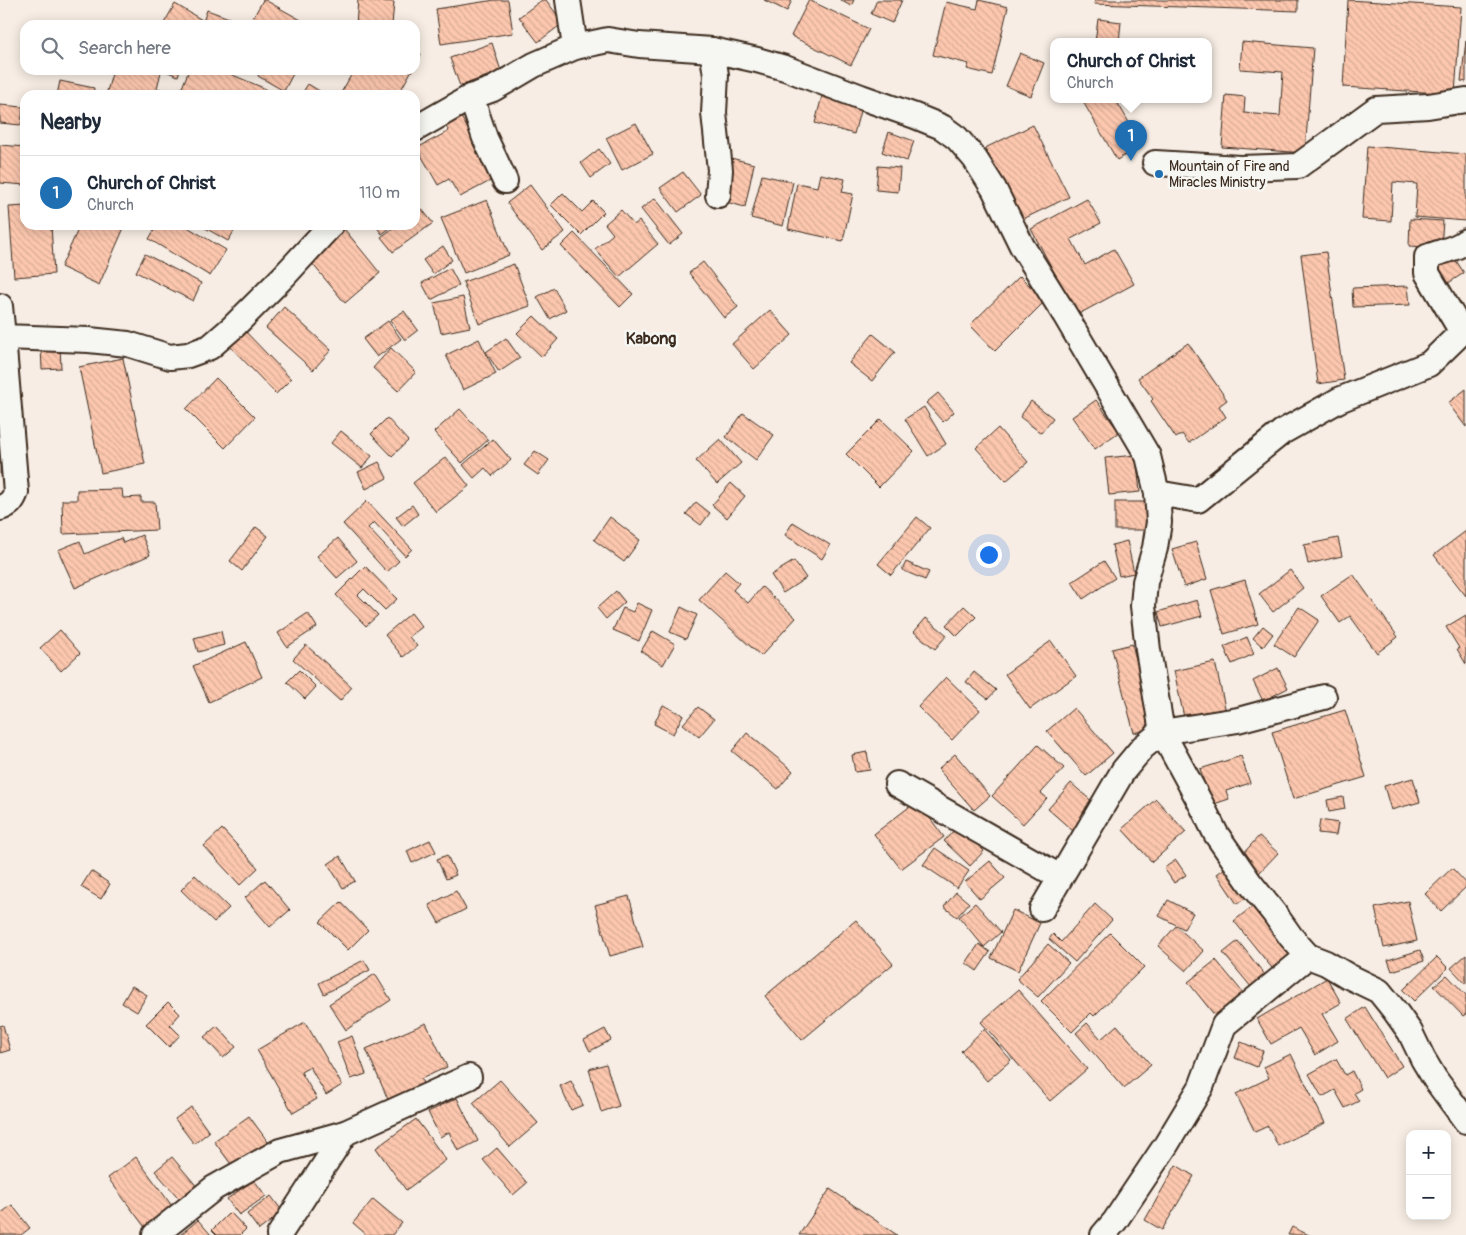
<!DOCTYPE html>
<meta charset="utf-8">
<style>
body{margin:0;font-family:Pangolin,sans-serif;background:#f2f2f3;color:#1f2937}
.controls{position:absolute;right:15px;bottom:15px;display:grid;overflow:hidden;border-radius:10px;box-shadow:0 2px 12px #0003}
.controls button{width:45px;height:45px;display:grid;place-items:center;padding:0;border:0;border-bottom:1px solid #e0e1e3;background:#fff;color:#1f2937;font:25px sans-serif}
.you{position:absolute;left:988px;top:554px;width:18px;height:18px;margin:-12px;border:4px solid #fff;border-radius:50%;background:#1a73e8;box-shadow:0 0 0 8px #1a73e833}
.badge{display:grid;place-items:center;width:32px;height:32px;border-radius:50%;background:#1f6fb2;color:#fff;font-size:16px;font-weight:700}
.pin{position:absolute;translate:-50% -41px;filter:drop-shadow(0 1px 2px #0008)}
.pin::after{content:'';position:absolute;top:26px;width:18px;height:15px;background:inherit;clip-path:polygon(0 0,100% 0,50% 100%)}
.popup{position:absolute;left:1050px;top:38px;width:162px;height:65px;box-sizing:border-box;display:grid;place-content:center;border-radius:10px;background:#fff;filter:drop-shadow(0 1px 4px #0005);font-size:16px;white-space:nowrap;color:#747a83}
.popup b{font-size:19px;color:#1f2937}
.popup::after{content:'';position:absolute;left:50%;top:100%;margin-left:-10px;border:10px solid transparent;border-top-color:#fff}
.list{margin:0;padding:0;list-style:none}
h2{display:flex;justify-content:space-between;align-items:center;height:65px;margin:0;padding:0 20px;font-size:21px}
h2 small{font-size:16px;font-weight:400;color:#747a83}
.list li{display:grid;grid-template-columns:32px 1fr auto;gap:15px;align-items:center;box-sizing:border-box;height:75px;padding:0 20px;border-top:1px solid #e0e1e3}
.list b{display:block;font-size:19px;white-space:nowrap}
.list p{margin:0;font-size:16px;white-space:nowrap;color:#747a83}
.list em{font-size:16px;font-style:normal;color:#747a83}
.icon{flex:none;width:28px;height:28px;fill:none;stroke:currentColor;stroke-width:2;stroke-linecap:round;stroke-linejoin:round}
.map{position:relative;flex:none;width:1466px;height:1235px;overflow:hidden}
.search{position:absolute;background:#fff;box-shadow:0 2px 12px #0003;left:20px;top:20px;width:400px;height:55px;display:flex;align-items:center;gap:12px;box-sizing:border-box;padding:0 18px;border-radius:15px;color:#747a83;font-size:19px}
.panel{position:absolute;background:#fff;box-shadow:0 2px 12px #0003;left:20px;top:90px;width:400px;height:140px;border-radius:15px}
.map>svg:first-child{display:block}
.building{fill:url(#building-back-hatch);stroke:#3b2a1e}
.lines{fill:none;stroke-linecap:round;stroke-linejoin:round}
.street-casing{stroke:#3b2a1e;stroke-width:28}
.street{stroke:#f6f6f2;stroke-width:24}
.poi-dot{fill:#1f6fb2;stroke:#f6f6f2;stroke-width:2}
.labels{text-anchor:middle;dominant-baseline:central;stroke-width:5;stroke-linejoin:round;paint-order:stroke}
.poi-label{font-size:14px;fill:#3b2a1e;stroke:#f6f6f2;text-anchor:start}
.quarter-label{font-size:16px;font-weight:bold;fill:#3b2a1e;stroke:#f6f6f2}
</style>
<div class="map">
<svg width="1466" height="1235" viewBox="0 0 1466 1235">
<defs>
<pattern id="building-back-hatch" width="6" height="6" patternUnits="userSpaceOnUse" patternTransform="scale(1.25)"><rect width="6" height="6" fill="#fcc7ae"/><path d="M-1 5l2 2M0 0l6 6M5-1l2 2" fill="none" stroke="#d9ab95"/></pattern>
</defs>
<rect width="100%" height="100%" fill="#f7ede4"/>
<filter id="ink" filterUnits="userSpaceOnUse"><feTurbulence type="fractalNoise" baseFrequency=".02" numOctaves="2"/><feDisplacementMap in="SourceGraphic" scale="10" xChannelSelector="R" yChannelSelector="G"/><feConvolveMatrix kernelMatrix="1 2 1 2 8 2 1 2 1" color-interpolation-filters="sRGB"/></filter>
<g filter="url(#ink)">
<g class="building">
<path d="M263,0H265L310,25H249Z"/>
<path d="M358,0L394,2L392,25H356Z"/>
<path d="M495,0H508L513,33L441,44L436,9Z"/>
<path d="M542,0H546L563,23L538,42L519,17Z"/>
<path d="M764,0H792L787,11Z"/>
<path d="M809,0L869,29L851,65L791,36Z"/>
<path d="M840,0H854L851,6Z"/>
<path d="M877,0H902L892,23L871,14Z"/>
<path d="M979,0L1008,7L992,75L967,69L969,64L933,55L946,2L977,9Z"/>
<path d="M1095,0H1298V11L1094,4Z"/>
<path d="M1348,0L1461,7L1455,94L1343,87Z"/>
<path d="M175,4L202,20L199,25H163Z"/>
<path d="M207,10L243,23L242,25H202Z"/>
<path d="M1098,19L1121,22L1119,42H1095Z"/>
<path d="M1466,41V82L1461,81Z"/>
<path d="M1242,42L1313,48L1305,153L1222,147L1226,95L1245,97L1244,113L1280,116L1283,72L1240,69Z"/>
<path d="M492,43L501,71L460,86L450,58Z"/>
<path d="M415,51L421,54L415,65Z"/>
<path d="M1020,53L1044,63L1031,96L1006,86Z"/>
<path d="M113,70H155L161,72L157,88L163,90L162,95H106Z"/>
<path d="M163,70H180L178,76Z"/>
<path d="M189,70H221L266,89L263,95H179Z"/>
<path d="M261,70H295L284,91L258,76Z"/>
<path d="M354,70H412L398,95H343L341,93Z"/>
<path d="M60,81L94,88L93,95H57Z"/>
<path d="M308,84L326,95H301Z"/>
<path d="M822,96L861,107L854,134L815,123Z"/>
<path d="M1082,100H1116L1142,145L1117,160Z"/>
<path d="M0,105L23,107L21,125L0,123Z"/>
<path d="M460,115L496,178L460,197L449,179L438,185L417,148L449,131L444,124Z"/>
<path d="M636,123L653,154L622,170L606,138Z"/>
<path d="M1033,125L1069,197L1021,220L985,148Z"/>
<path d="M889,132L914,141L907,161L882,152Z"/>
<path d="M0,145L25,147V185L0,183Z"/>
<path d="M1367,146L1466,154V221L1415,217L1417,184L1393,182L1391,221L1362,219Z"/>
<path d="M599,149L610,164L591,178L581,163Z"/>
<path d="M731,158L754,164L745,207L722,201Z"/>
<path d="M878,166L900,168L898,192L876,190Z"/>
<path d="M683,172L701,195L678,212L660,188Z"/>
<path d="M820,174L845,179L842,192L853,194L843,241L788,229L797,183L817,187Z"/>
<path d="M762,175L793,182L783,226L751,218Z"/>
<path d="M530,185L565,232L542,250L507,203Z"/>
<path d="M563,193L582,212L593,201L604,212L581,235L551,205Z"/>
<path d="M655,198L683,234L669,245L641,209Z"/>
<path d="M1087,199L1101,223L1071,239L1085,265L1114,249L1134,284L1077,315L1031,229Z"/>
<path d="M487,200L509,255L464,273L441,218Z"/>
<path d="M25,206V225H51L54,274L14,277L9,207Z"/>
<path d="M421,208L433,223L393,252L381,237L397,225H415V212Z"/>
<path d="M621,210L634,225L639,221L658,244L619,277L595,249L613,234L605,224Z"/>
<path d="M1410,219L1443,221L1441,248L1409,246Z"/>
<path d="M80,225H112L123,230L99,285L61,267Z"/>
<path d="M157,225H184L226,250L210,276L149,239Z"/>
<path d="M200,225H238L228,241Z"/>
<path d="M341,225L380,273L345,303L305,255Z"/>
<path d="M375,225H394L382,234Z"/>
<path d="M574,233L633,294L620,307L561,246Z"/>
<path d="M443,246L452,260L433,274L423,260Z"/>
<path d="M1326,252L1344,380L1318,384L1301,255Z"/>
<path d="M145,254L201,283L193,301L136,272Z"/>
<path d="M1452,254L1464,273L1442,287L1430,267Z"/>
<path d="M703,262L738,307L724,318L689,273Z"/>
<path d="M514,264L530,306L479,324L463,282Z"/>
<path d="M450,268L459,285L431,300L422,283Z"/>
<path d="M1020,276L1045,301L995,351L970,325Z"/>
<path d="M1408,286L1410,305L1353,307L1352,288Z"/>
<path d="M554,288L566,310L550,319L537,297Z"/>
<path d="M463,297L470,327L441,333L434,303Z"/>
<path d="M284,307L331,350L313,370L266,328Z"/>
<path d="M770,310L792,335L754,369L732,344Z"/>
<path d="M404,311L418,330L405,340L390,320Z"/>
<path d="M534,316L558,339L542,357L517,333Z"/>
<path d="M388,321L401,339L377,357L363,339Z"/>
<path d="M243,329L291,379L276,394L228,344Z"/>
<path d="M873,334L895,352L872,381L849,363Z"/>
<path d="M506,338L520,358L499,372L486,352Z"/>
<path d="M479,339L496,374L463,390L446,355Z"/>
<path d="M1188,343L1227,400L1219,406L1226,417L1189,443L1182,434L1176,438L1151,401L1153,399L1138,378Z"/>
<path d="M60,346L61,368L42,369L41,347Z"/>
<path d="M391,348L416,372L398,391L373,368Z"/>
<path d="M123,358L145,464L101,473L79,367Z"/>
<path d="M216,378L255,417L225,448L186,409Z"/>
<path d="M1466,389V427L1448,403Z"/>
<path d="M938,393L954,412L943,422L926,403Z"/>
<path d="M1096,400L1119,432L1095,449L1072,417Z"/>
<path d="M1031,401L1053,418L1041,433L1020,417Z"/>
<path d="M924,407L946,444L928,456L905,419Z"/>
<path d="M460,409L488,440L462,463L434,432Z"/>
<path d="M743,413L774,435L756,460L726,437Z"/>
<path d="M387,418L408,441L392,456L371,434Z"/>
<path d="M881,419L914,451L879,487L846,454Z"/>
<path d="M998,428L1028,462L1006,481L976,448Z"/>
<path d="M341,431L372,456L362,468L331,443Z"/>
<path d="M0,438L8,472L0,474Z"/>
<path d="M493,439L511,460L492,476L485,468L474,478L463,465Z"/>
<path d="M720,439L741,463L717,484L696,461Z"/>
<path d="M535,451L549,460L538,475L524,465Z"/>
<path d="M1136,455L1140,492L1109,495L1105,458Z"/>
<path d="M446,457L469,486L436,512L413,483Z"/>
<path d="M379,462L387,478L366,489L358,472Z"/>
<path d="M731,483L745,496L727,518L712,505Z"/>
<path d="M122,489L123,498L141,497V502H155L157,530L63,534L62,500H77V490Z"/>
<path d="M367,501L412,549L405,556L374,522L368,528L399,561L387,572L343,524Z"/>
<path d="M696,502L710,513L701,525L686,514Z"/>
<rect x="1115" y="502" width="31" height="28"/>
<path d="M412,505L418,514L403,526L396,517Z"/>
<path d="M610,517L640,540L624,562L594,540Z"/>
<path d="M917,517L930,528L891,575L878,564Z"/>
<path d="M793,522L830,545L822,559L785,535Z"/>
<path d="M256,527L268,536L242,571L230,561Z"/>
<path d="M1466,531V596L1434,555Z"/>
<path d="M142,535L150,555L75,588L58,550L80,541L85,554L121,538L123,543Z"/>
<path d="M338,538L357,561L337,578L317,556Z"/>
<path d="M1338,538L1342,556L1308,564L1304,545Z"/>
<path d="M1127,541L1134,573L1119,576L1112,545Z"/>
<path d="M1196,542L1207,579L1184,587L1172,549Z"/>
<path d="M794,561L806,578L783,593L771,575Z"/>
<path d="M1104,561L1115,578L1083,599L1072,582Z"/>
<path d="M906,562L929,572L925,580L902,570Z"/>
<path d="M365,566L397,599L385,610L364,589L358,595L378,615L366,626L336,595Z"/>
<path d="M1290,570L1303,588L1273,612L1259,594Z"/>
<path d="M725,571L739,583L733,590L748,603L762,587L796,618L761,656L699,600Z"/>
<path d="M1353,574L1398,637L1377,653L1350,616L1340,623L1321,596Z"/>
<path d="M1245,580L1258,624L1224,634L1211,590Z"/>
<path d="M616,591L625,602L606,619L597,608Z"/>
<path d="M1197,600L1202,616L1162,627L1158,612Z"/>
<path d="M637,603L652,610L639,641L613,630L623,608L633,612Z"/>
<path d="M964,606L976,617L957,636L946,625Z"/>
<path d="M681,607L697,615L686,639L670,632Z"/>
<path d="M1299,607L1319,620L1294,657L1274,644Z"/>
<path d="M308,613L317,627L287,647L278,633Z"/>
<path d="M411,613L422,627L409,637L417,646L403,657L385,635Z"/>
<path d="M1466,615V664L1457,649L1459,648L1446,627Z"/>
<path d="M926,618L947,635L935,649L914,632Z"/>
<path d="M1263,626L1273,634L1263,647L1253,638Z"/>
<path d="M60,630L80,653L61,671L40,648Z"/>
<path d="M221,631L224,645L198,652L194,638Z"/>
<path d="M653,631L675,644L663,665L641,651Z"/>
<path d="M1247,637L1254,654L1232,664L1224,647Z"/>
<path d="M1051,641L1076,676L1030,709L1005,674Z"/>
<path d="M246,642L262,677L209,702L193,666Z"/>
<path d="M1132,644L1154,728L1134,733L1112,649Z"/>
<path d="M306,645L352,687L340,701L293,659Z"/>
<path d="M1215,662L1226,712L1185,722L1174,671Z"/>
<path d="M1278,668L1288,688L1263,701L1253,681Z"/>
<path d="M299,670L316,687L305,699L287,682Z"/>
<path d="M974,672L996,690L988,699L966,682Z"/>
<path d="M946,677L980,710L952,740L918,707Z"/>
<path d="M663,705L683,715L673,734L654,724Z"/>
<path d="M698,707L714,719L699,737L683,724Z"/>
<path d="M1074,708L1113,753L1086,776L1047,731Z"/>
<path d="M1345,710L1366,777L1293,799L1272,732Z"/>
<path d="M747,733L793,771L778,789L732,751Z"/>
<path d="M1038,745L1064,768L1041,793L1047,798L1023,824L992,796Z"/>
<path d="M867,752L870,770L855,772L852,755Z"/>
<path d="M955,754L990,796L974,810L938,769Z"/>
<path d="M1241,756L1250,783L1226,791L1229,799L1211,805L1200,769Z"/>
<path d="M1413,778L1420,802L1391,810L1384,786Z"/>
<path d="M1071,783L1096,805L1073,831L1048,809Z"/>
<path d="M1343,797L1345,809L1329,812L1327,800Z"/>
<path d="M1156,799L1186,832L1152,862L1122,829Z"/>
<path d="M917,801L944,837L901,869L874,834Z"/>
<path d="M1320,820L1338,823L1336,835L1318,833Z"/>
<path d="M958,826L984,851L970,866L944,841Z"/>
<path d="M222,829L258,868L240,885L204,846Z"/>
<path d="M1259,836L1278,853L1259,873L1241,856Z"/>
<path d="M430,840L436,852L412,863L407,851Z"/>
<path d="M935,848L969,871L957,888L923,865Z"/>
<path d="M447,855L456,875L446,879L437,859Z"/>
<path d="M340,856L355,881L343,888L328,864Z"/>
<path d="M1176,860L1186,875L1174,883L1164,868Z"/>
<path d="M990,861L1005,878L980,899L965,882Z"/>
<path d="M1228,866L1249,896L1237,904L1217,874Z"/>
<path d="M1452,868L1466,883V887L1441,911L1425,894Z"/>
<path d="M91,871L110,884L101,899L81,887Z"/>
<path d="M195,875L229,908L214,922L181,890Z"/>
<path d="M265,880L290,910L270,927L245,898Z"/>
<path d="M456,891L466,909L439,923L429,905Z"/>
<path d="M956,892L969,903L957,917L944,907Z"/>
<path d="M629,896L643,947L610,956L595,905Z"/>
<path d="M1168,900L1193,913L1184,929L1159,916Z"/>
<path d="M1408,901L1417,941L1384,948L1375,908Z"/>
<path d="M341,902L368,930L348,950L320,922Z"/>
<path d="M975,903L1001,932L984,947L959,917Z"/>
<path d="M1095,904L1112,920L1075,962L1049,939L1053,934L1061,942Z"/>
<path d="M1254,905L1296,956L1276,973L1234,921Z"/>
<path d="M1013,910L1040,923L1018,971L991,958Z"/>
<path d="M856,920L893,964L802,1040L765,996Z"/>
<path d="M1176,926L1204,951L1186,971L1158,946Z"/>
<path d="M1110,933L1144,967L1094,1016L1091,1013L1072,1032L1041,1001Z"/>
<path d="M1238,941L1266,976L1252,988L1223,953Z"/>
<path d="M979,944L990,952L977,971L966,963Z"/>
<path d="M1048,944L1069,963L1038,997L1017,979Z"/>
<path d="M1420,950L1424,961L1392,971L1388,960Z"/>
<path d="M1466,955V984L1451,968Z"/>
<path d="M1437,957L1448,968L1414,1001L1403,990Z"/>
<path d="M364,960L370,970L324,994L319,983Z"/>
<path d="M1216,960L1244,994L1216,1017L1188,982Z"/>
<path d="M375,974L391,1000L346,1030L329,1004Z"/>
<path d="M1447,975L1466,995V1014L1463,1016L1434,986Z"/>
<path d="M1327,978L1341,1003L1322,1014L1338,1041L1315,1055L1299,1028L1271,1044L1257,1019Z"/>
<path d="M132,986L147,995L137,1012L122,1003Z"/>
<path d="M1018,990L1087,1069L1050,1101L981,1022Z"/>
<path d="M168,1002L180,1014L170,1025L180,1035L169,1047L146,1024Z"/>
<path d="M1365,1007L1402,1066L1384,1078L1347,1019Z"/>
<path d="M305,1022L342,1085L326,1095L310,1067L301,1072L317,1099L293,1113L257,1050Z"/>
<path d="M426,1023L447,1067L421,1079L425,1088L390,1104L366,1049Z"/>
<path d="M1087,1023L1101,1039L1117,1025L1151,1065L1124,1088L1076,1033Z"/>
<path d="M3,1025L10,1050L0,1053V1026Z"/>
<path d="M217,1026L236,1047L223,1058L204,1037Z"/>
<path d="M605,1029L611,1040L590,1051L584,1040Z"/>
<path d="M984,1029L1011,1060L987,1081L961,1051Z"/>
<path d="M352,1036L366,1074L351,1079L337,1042Z"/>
<path d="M1241,1042L1263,1051L1257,1067L1235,1058Z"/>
<path d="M1291,1054L1325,1123L1278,1146L1268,1126L1255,1132L1236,1094L1269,1078L1264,1067Z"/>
<path d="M1336,1059L1345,1075L1352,1071L1361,1089L1354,1093L1359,1101L1345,1108L1335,1090L1322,1097L1309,1074Z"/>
<path d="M606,1064L619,1106L601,1112L589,1069Z"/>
<path d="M500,1080L538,1123L510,1147L473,1103Z"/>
<path d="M571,1081L583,1105L571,1110L560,1086Z"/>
<path d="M457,1098L478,1141L458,1151L449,1132L440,1137L428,1112Z"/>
<path d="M191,1107L209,1132L194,1144L175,1119Z"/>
<path d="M249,1116L268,1142L233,1167L214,1141Z"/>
<path d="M416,1119L446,1160L406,1190L376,1148Z"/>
<path d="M497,1148L527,1183L513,1195L483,1160Z"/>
<path d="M136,1157L175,1210L147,1230L108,1178Z"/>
<path d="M172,1157L199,1189L183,1203L155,1171Z"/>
<path d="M1176,1165L1194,1176L1162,1230L1145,1220Z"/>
<path d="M254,1180L266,1196L239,1215L227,1199Z"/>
<path d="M830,1189L897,1235H799Z"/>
<path d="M271,1196L283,1212L259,1230L247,1214Z"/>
<path d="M373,1199L402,1223L392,1235H367L353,1223Z"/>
<path d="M12,1205L30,1228L21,1235H0V1214Z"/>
<path d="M230,1212L246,1229L240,1235H217L212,1230Z"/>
<path d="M198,1220L211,1235H180Z"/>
<path d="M1292,1227L1309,1235H1288Z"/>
</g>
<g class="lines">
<g class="street-casing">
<g id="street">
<path d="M568,0L575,47"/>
<path d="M712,50L716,75L714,113L720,170L718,195"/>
<path d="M471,97L485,138L505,181"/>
<path d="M415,129L471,97L493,89L534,65L575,47L608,40L639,45L712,50L757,60L785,68L861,97L915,116L942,127L957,138L975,159L994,189L1022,246L1065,315L1148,456L1157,493L1159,522L1155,548L1145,582L1143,606L1148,650L1162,732L1201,804L1216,834L1250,883L1274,913L1291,937L1308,956L1326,963L1348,976L1379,991L1395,1011L1410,1032L1423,1059L1435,1079L1466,1121"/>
<path d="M1155,163L1240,168L1298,166L1376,109L1428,106L1466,100"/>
<path d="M0,306L3,337L89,340L128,344L170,357L188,355L210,347L233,327L284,276L331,225"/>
<path d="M1157,493L1198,500L1282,432L1339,400L1429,364L1462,332L1427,273V257C1440,251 1455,250 1466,241"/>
<path d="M0,508C9,505 13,501 16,492L3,337"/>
<path d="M897,784L1060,877"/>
<path d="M1042,909L1123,771L1143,747L1162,732L1238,720L1324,697"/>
<path d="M155,1235L214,1188L280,1151L345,1133L469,1077"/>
<path d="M279,1235L345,1133"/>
<path d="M1103,1235L1115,1221L1166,1145L1201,1087L1224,1025L1308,956"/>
</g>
</g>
<use href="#street" class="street"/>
</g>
</g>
<circle class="poi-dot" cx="1159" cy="174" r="5"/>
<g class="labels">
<g class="poi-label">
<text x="1169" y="166">Mountain of Fire and<tspan x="1169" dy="16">Miracles Ministry</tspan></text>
</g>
<g class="quarter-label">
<text x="651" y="339">Kabong</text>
</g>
</g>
</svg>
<div class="controls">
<button>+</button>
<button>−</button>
</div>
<div class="you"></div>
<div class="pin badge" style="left:1131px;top:161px">1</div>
<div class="popup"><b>Church of Christ</b>Church</div>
<div class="search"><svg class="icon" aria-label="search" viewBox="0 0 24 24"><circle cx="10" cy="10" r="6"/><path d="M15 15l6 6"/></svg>Search here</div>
<section class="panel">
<h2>Nearby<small></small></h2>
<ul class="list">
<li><span class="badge">1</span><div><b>Church of Christ</b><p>Church</p></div><em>110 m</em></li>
</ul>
</section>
</div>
